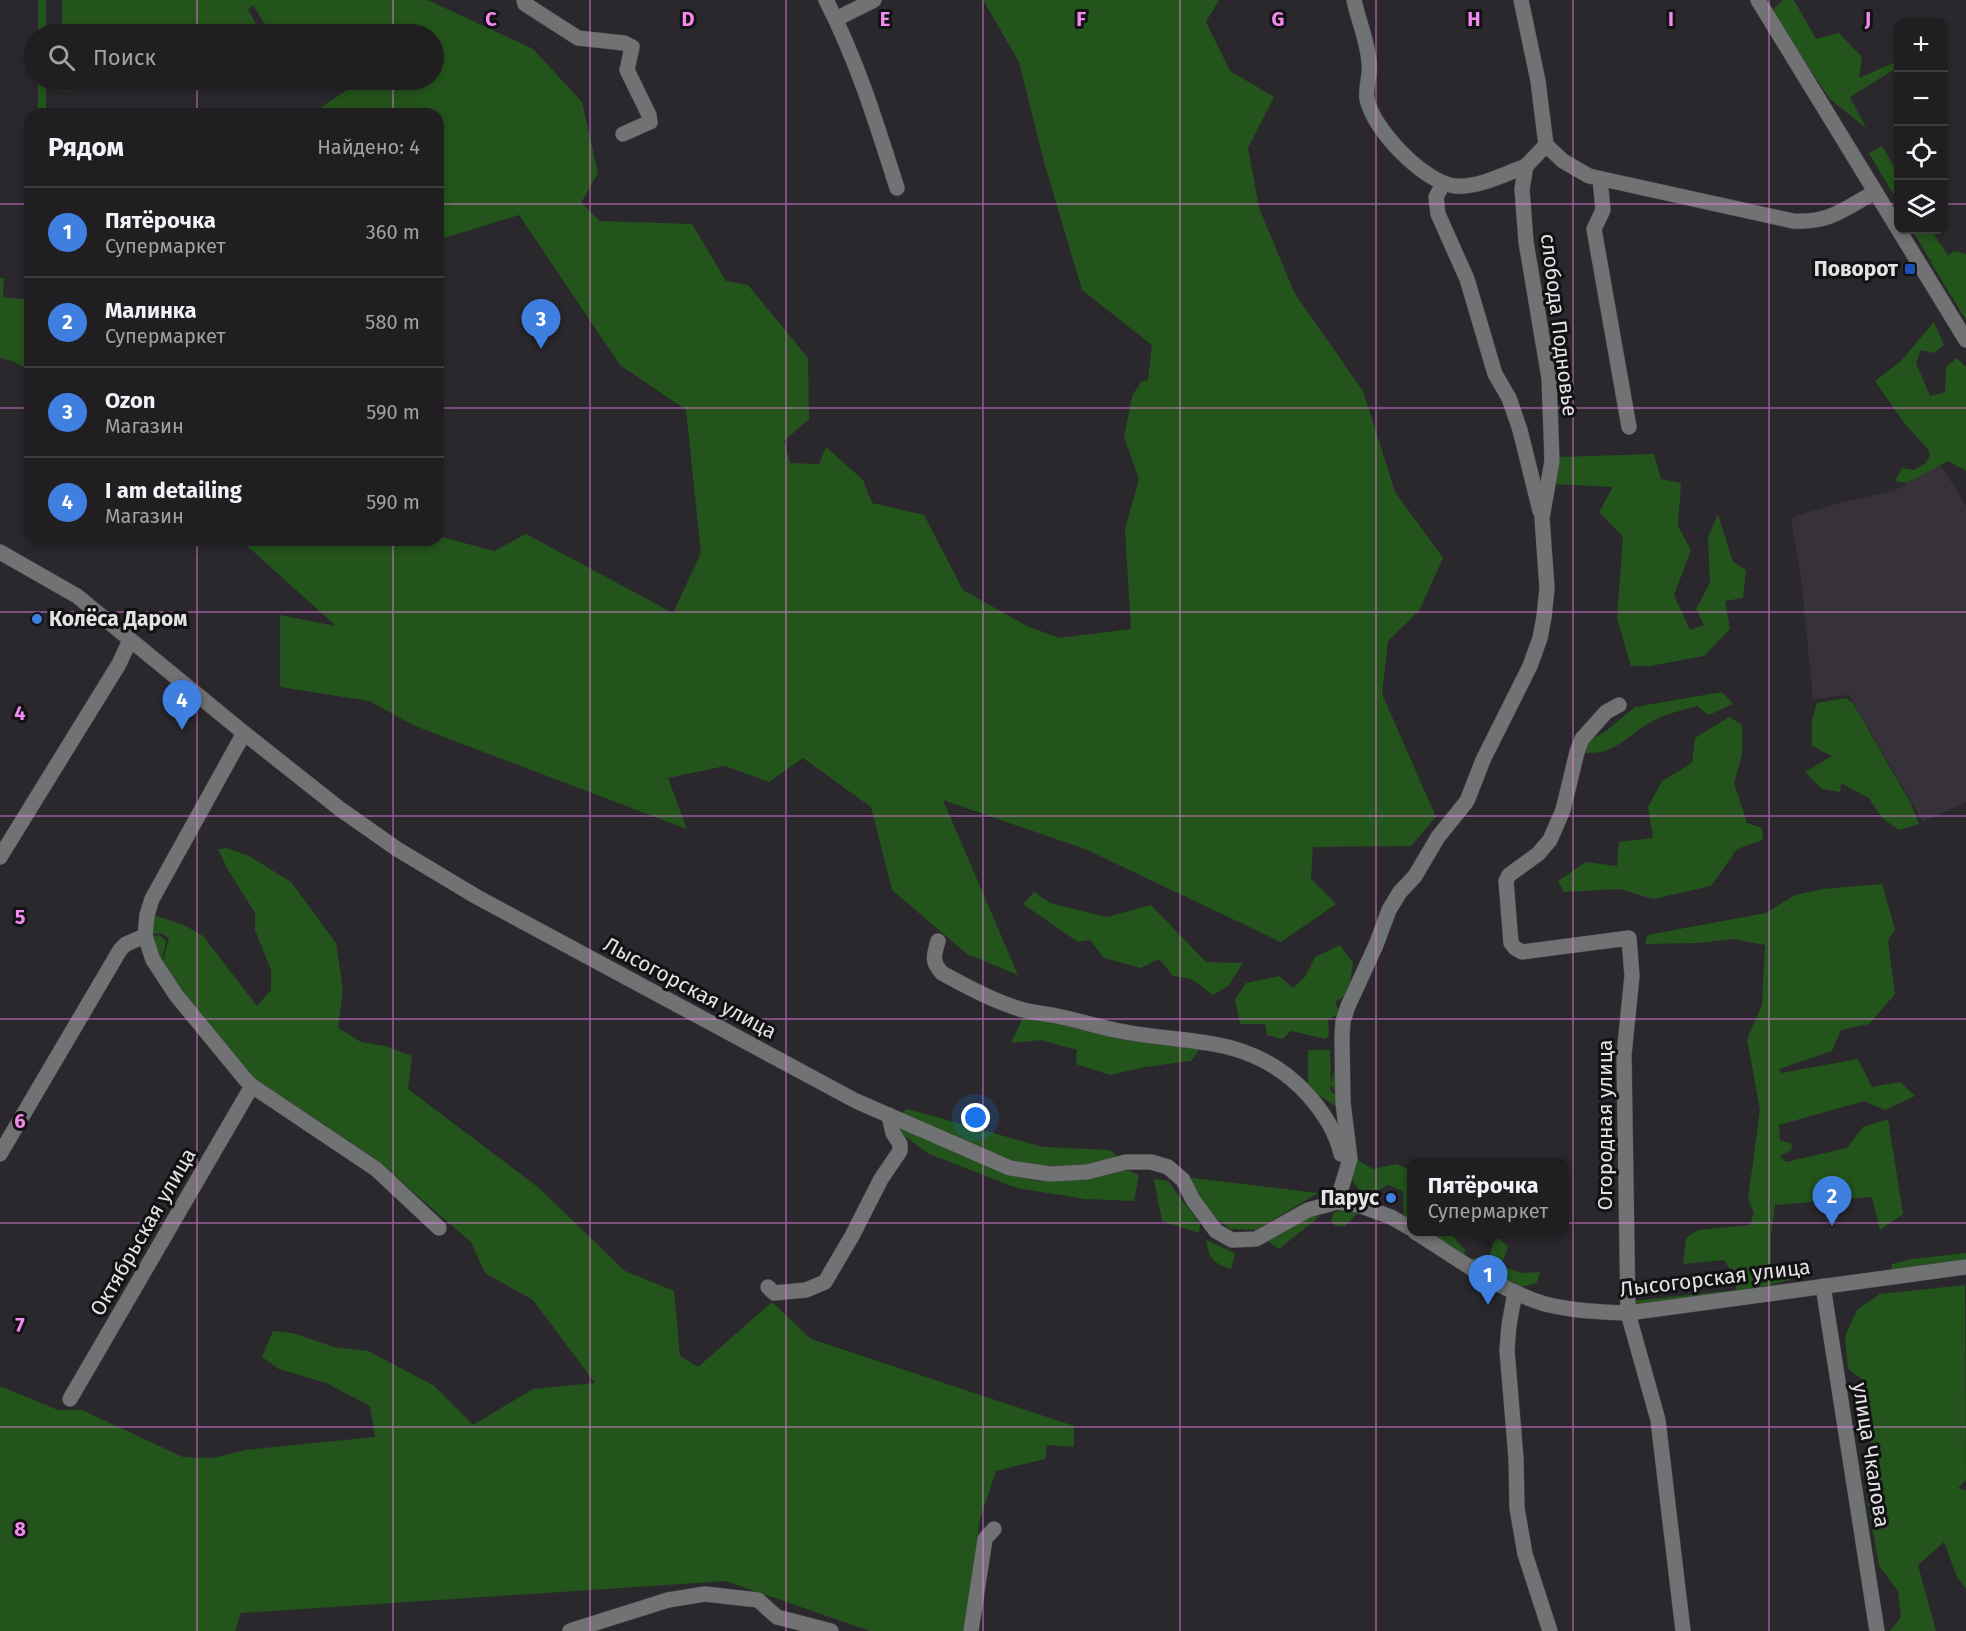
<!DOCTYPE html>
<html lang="ru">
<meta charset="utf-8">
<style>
body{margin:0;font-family:"Fira Sans",sans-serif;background:#2d2b2e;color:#f1f3f6}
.controls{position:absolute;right:18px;top:18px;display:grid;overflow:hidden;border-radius:12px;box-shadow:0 3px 9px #0003}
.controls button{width:54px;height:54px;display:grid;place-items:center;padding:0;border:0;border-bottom:2px solid #3d3c3f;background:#201e21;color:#f1f3f6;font:30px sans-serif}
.you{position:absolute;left:976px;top:1118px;width:21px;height:21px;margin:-15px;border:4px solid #fff;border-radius:50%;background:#1a73e8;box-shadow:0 0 0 9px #1a73e833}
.badge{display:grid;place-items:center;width:39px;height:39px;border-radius:50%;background:#0f766e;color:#fff;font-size:20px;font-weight:700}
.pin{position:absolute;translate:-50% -50px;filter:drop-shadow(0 2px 3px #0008)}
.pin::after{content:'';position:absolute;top:32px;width:21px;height:18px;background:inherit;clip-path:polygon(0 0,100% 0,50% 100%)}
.popup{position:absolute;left:1407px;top:1158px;width:162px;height:78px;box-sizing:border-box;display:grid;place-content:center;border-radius:12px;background:#201e21;filter:drop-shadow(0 2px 4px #0005);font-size:20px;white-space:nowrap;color:#a2a2a5}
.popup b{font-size:22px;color:#f1f3f6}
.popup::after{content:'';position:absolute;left:50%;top:100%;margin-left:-12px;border:12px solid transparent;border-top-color:#201e21}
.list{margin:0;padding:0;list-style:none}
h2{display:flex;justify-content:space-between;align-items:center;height:78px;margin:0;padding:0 24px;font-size:26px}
h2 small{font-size:20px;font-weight:400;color:#a2a2a5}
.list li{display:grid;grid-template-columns:39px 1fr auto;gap:18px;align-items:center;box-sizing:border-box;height:90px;padding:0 24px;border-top:2px solid #3d3c3f}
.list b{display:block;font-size:22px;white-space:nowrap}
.list p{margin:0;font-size:20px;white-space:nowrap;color:#a2a2a5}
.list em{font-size:20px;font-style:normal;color:#a2a2a5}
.icon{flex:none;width:33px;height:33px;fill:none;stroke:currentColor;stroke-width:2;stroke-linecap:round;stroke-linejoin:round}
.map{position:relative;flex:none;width:1966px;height:1631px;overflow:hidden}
.search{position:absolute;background:#201e21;box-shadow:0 3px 9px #0003;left:24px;top:24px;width:420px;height:66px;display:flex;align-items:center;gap:15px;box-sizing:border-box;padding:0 21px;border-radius:33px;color:#a2a2a5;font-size:22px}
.panel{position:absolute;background:#201e21;box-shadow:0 3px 9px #0003;left:24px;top:108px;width:420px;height:438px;border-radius:18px}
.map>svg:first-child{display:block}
.built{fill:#37323a}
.green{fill:#23541b}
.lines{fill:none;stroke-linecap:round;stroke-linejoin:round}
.minor-casing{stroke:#48464a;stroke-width:16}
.minor{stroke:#707273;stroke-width:15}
.grid{fill:none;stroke:#f489f0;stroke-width:1.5;stroke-opacity:0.55}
.transit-dot{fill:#1a4fb4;stroke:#121113;stroke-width:2}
.shop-dot{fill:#3f7fe0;stroke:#121113;stroke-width:2}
.labels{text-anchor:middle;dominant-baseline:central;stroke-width:6;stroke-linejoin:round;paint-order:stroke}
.poi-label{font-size:21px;font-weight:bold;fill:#e4e2e5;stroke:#121113;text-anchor:end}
.street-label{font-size:21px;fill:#e4e2e5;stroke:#121113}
.grid-label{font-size:20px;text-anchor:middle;font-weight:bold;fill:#f489f0;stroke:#121113;stroke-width:6;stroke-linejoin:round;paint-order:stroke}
</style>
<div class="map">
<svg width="1966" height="1631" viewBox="0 0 1966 1631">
<rect width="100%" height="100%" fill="#2a282c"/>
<path class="built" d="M1940,464L1966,506V802L1923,822L1849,695L1813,699L1801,578L1791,518L1835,504L1894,491Z"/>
<g class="green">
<rect x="38" y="0" width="8" height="34"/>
<path d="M62,0H428L533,49L582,102L598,173L581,203L600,221L692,224L726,281L748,285L808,358L809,419L784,441L790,463L819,464L826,447L863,480L872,503L924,515L963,590L1027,626L1059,638L1131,629L1125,529L1139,479L1124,437L1132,396L1141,382L1148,380L1152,345L1082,290L1044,162L1019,62L983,0H1219L1206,22L1230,71L1274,97L1248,148L1259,208L1295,294L1363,391L1395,492L1443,558L1419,611L1388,641L1382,694L1436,817L1411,846L1313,847L1311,879L1336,904L1281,942L1085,849L943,800L1018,975L967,954L892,890L871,807L803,758L769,782L725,766L668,778L687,829L415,726L369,701L280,687V615L336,626L245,544L248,540H438V536L494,551L526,534L673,613L701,553L686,410L620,365L519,215L438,240V114H311L362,80H434V34H350L348,28L269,31L253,5L248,10L262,34H62Z"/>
<path d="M1783,0H1794L1816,39L1839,33L1862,57L1859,78L1898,61V67L1850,97L1866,128L1830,99L1771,11Z"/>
<rect x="38" y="80" width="8" height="34"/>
<path d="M62,80H217L62,91Z"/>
<path d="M1882,146L1898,173V202L1869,153Z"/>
<path d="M1912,230H1931L1948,255L1944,259L1954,251L1966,254V320L1930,261L1936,260H1930Z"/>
<path d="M0,278H4L3,297L30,300V370L15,362L0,358Z"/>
<path d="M1934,322L1944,345L1934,353L1921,350L1916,363L1930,396L1945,392L1946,367L1957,358L1966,367V471L1948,461L1907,483L1895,481L1902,468L1914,470L1926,463L1930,455L1928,449L1904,423L1875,381L1901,361Z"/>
<path d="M1654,454L1661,479L1681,483L1678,526L1691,550L1674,595L1690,630L1704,625L1696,609L1710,583L1708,537L1718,514L1733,562L1746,570L1743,598L1725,601L1730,629L1704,656L1650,666H1631L1617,618L1623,537L1599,512L1613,487L1553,484L1557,457Z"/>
<path d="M1722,692L1733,704L1709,715L1697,706C1684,710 1669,713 1657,719C1630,731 1620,754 1586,753L1584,744L1606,731L1635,707Z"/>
<path d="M1846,698L1853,703L1910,802L1919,824L1899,830L1882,818L1869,798L1841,783L1840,792L1822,789L1805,772L1832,756L1812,746V720L1817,703Z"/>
<path d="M1729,717L1742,725V755L1734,783L1747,823L1762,828L1763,840L1737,849L1711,886L1653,899L1620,889L1564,892L1558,881L1586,862L1617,866L1619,842L1653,838L1648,807L1662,781L1692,763L1695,738Z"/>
<path d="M227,848L251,857L291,882L336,943L343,990L338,1028L361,1042L385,1046L412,1056L408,1089L539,1188L625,1271L674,1291L680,1356L698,1367L772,1302L811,1339L1074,1426V1447L1047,1445L1045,1459L996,1471L980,1519L964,1631H870L726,1581L241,1613L235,1631H0V1386L58,1410H82L183,1457L213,1458L245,1450L375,1437L370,1406L326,1383L279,1369L262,1357L273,1331L293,1333L334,1347L368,1351L433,1385L473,1425L533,1389L595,1383L533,1300L485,1273L471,1242L375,1159L253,1082L182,994L163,961L169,938L160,933L154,934V936L159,935L166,941L162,960C148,945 147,933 151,914L186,926L203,936L257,1006L271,990V970L255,930V913L228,870L218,849Z"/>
<path d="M1882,884L1895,929L1888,941L1895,994L1869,1024L1841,1030L1832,1051L1779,1069L1781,1073L1858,1059L1872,1087L1900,1082L1915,1096L1885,1110L1864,1101L1779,1125L1780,1140L1792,1144L1791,1150L1780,1156L1786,1162L1847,1148L1863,1127L1888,1119L1903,1214L1880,1230L1872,1197L1775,1205L1771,1236V1268H1792L1800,1277L1735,1294L1636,1307L1632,1301L1736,1290V1279L1724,1260L1683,1264L1686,1238L1698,1230L1750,1225L1754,1213L1748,1199L1760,1110L1747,1039L1762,1005L1765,945L1733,939L1698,943L1645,944L1647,935L1766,913L1795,895L1822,889Z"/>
<path d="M1034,892L1050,903L1107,917L1151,905L1206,962L1243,963L1228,986L1213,995L1191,979L1173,976L1159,959L1141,968L1104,958L1090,940L1078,942L1023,904Z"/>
<path d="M1340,945L1353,963C1349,982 1355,991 1335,1002L1340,1012L1328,1020L1329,1035L1325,1039L1291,1031L1282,1039L1267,1035L1265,1024H1240L1235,999L1246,983L1279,976L1293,988L1305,977L1315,957Z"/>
<path d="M1023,1017L1202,1046L1191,1061L1145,1067L1110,1075L1076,1064L1077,1050L1041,1040L1011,1043Z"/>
<path d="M1308,1050H1330L1331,1084L1334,1069L1338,1072L1336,1094L1331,1085L1330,1090L1340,1099L1341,1109L1308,1089Z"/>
<path d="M908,1109L1043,1147L1110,1150L1120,1159L1105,1163L1052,1168L1012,1163L897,1115Z"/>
<path d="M901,1125L1027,1177H1085L1128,1170L1139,1175L1134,1201L1085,1199L1017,1188L929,1154L895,1129Z"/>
<path d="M1356,1159L1373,1169L1396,1164L1411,1170V1226L1404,1222L1403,1191L1388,1185L1364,1197L1352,1180Z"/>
<path d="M1184,1177L1318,1193L1256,1230L1230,1229L1213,1216Z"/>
<path d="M1154,1179L1168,1181L1200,1224L1199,1233L1162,1221Z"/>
<path d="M1339,1211L1358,1213L1345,1226H1336L1331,1222L1333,1213Z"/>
<path d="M1320,1216L1279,1249L1265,1239L1305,1217Z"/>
<path d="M1420,1232H1449L1465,1250L1464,1257Z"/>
<path d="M1495,1235L1508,1247L1501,1265L1521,1273L1540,1272L1537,1283L1517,1288L1471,1264V1258L1489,1260Z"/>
<path d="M1206,1240L1235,1253L1231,1269C1213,1264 1209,1258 1206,1240Z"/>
<path d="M1966,1253V1260L1891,1270L1892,1264L1912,1259Z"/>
<path d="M1965,1285L1966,1480L1958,1488L1966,1490V1589L1957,1577L1944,1542L1918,1565L1936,1631H1890L1901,1617L1898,1591L1879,1566L1867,1497C1872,1488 1870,1482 1863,1475L1862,1462L1873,1454L1869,1437L1858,1435L1855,1411L1865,1407L1862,1379L1848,1369L1845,1336L1857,1310L1880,1294Z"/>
</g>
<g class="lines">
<g class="minor-casing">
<g id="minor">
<path d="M524,0L525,4L578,38L624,43L632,47L627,70L649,115L650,122L623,134"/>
<path d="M826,0C857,60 877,125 897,188"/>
<path d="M1354,0C1358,20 1368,42 1369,63C1371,74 1365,88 1367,99C1373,130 1425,183 1455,186C1478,188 1505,174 1526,166"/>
<path d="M1521,0L1538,81L1546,145L1563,161L1589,176L1793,221C1830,223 1844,209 1875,192"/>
<path d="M1758,0L1966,340"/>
<path d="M836,19L874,0"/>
<path d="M1600,179L1603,210L1594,229L1629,427"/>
<path d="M1443,184L1436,197L1438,214L1467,279L1495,374L1509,398L1520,430L1540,511"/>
<path d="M0,552L77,596L244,733L340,809L397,849L477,897L856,1101L1010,1168L1050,1174L1087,1172L1126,1162H1151L1168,1167L1183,1180L1193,1200L1216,1231L1232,1240L1256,1239L1308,1210L1337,1202L1358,1205L1391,1217L1412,1229"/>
<path d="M1619,705L1606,712L1582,739L1577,752L1563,810L1550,840L1538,854L1509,875L1506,881L1511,943L1515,948L1522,952L1629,938L1632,976L1624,1055L1628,1313L1658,1420L1683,1631"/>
<path d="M244,733L152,899L147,915L145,936L153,960L176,995L245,1079L252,1086L376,1169L439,1228"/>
<path d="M0,857L119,664L130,640"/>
<path d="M938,941C934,956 931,961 942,973C966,986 991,1000 1017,1008C1029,1013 1044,1013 1057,1016C1077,1020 1095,1026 1115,1030C1190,1046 1250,1032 1308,1095C1324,1113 1336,1131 1341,1154"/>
<path d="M0,1154L120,950L126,944L145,936"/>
<path d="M1337,1202L1350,1159L1343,1103L1342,1037L1343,1021L1348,1006L1376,945L1389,910L1400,892L1415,876L1438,837L1467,801L1483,760L1530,666L1540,638L1544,617L1547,588L1542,518L1552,461L1549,378L1526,242L1522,189L1526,166L1546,145"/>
<path d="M1415,1232C1456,1257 1498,1290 1545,1304C1572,1311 1601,1312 1628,1313L1966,1267"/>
<path d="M1823,1286L1877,1631"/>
<path d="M768,1287L774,1293L806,1290L825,1282L852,1236L881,1179L900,1151V1144L893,1133L889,1115"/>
<path d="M1515,1292L1509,1325L1507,1350L1516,1458L1517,1508L1525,1554L1550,1631"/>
<path d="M70,1399L252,1086"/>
<path d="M570,1631L668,1600L705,1594L758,1600L777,1617L831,1631"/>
<path d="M971,1631L985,1539L994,1529"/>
</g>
</g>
<use href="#minor" class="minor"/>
</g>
<path class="grid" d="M197,0V34M393,0V34M590,0V1631M786,0V1631M983,0V1631M1180,0V1631M1376,0V1631M1573,0V1631M1769,0V1631M197,80V114M393,80V114M0,204H30M438,204H1898M1944,204H1966M0,408H30M438,408H1966M197,540V1631M393,540V1631M0,612H1966M0,816H1966M0,1019H1966M0,1223H1966M0,1427H1966"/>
<rect class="transit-dot" x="1904" y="263" width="12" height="12" rx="3"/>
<g class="shop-dot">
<circle cx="37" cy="619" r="6"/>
<circle cx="1391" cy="1198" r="6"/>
</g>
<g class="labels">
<g class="poi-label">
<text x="1898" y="269">Поворот</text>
<text x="49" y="619" text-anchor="start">Колёса Даром</text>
<text x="1379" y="1198">Парус</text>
</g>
<g class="street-label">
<text transform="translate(1559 325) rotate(83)">слобода Подновье</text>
<text transform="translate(690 988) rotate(28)">Лысогорская улица</text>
<text transform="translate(1605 1125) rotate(-90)">Огородная улица</text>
<text transform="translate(143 1232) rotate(-60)">Октябрьская улица</text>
<text transform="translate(1715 1278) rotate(-7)">Лысогорская улица</text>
<text transform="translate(1871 1455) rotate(81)">улица Чкалова</text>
</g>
</g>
<g class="grid-label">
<text x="491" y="26">C</text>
<text x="688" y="26">D</text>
<text x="885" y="26">E</text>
<text x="1081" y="26">F</text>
<text x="1278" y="26">G</text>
<text x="1474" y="26">H</text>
<text x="1671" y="26">I</text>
<text x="1868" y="26">J</text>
<text x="20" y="720">4</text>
<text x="20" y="924">5</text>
<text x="20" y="1128">6</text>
<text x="20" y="1332">7</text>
<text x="20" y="1536">8</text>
</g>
</svg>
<div class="controls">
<button>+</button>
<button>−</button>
<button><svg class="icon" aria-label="locate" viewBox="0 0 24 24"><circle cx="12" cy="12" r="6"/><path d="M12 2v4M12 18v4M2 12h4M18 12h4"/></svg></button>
<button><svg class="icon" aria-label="layers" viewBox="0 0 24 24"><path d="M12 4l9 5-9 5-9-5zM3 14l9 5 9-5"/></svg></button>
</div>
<div class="you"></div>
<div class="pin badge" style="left:1488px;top:1305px;background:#3f7fe0">1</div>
<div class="popup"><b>Пятёрочка</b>Супермаркет</div>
<div class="pin badge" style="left:1832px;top:1226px;background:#3f7fe0">2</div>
<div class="pin badge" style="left:541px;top:349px;background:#3f7fe0">3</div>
<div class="pin badge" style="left:182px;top:730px;background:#3f7fe0">4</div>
<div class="search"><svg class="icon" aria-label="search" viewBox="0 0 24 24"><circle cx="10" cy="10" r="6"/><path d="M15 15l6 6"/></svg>Поиск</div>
<section class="panel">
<h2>Рядом<small>Найдено: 4</small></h2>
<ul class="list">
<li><span class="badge" style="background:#3f7fe0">1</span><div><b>Пятёрочка</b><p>Супермаркет</p></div><em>360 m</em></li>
<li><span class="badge" style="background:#3f7fe0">2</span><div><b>Малинка</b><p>Супермаркет</p></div><em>580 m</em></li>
<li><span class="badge" style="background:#3f7fe0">3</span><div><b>Ozon</b><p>Магазин</p></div><em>590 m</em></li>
<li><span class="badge" style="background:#3f7fe0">4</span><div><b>I am detailing</b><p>Магазин</p></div><em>590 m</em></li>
</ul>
</section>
</div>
